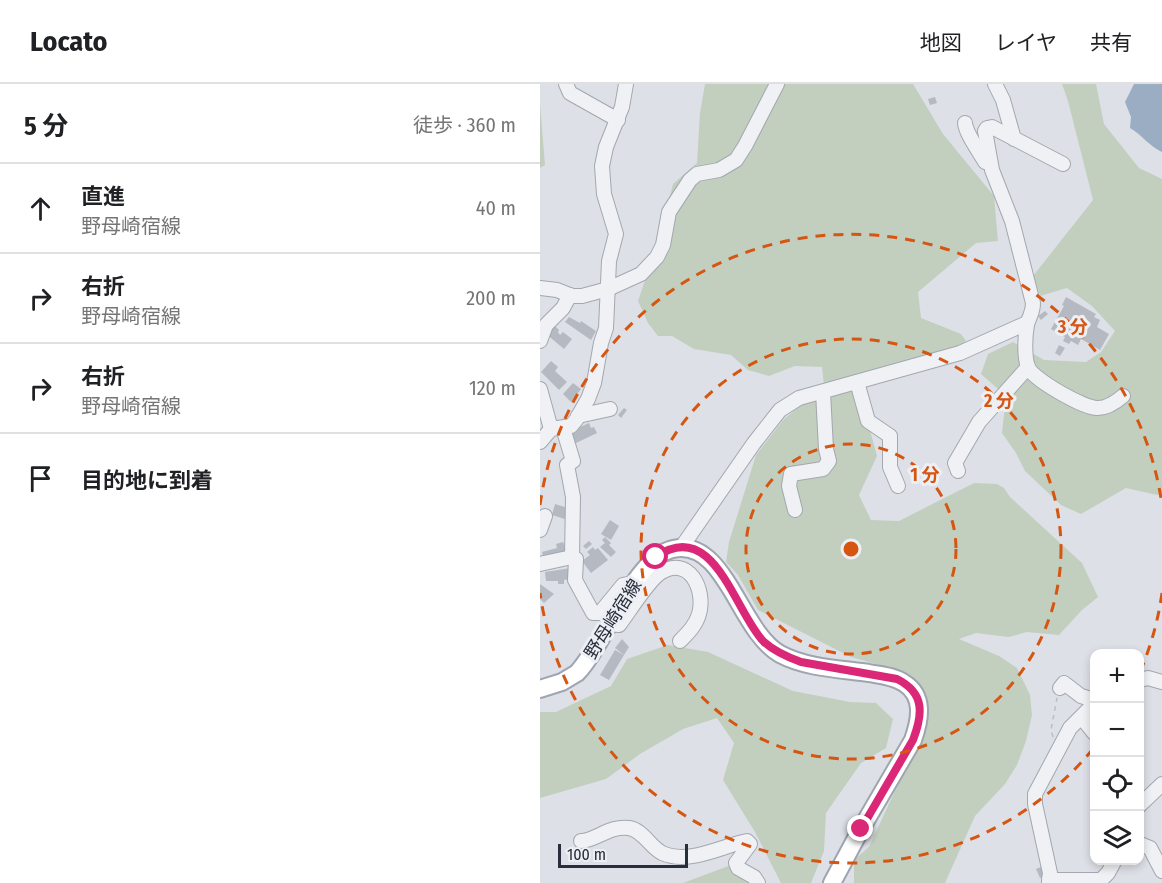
<!DOCTYPE html>
<html lang="ja">
<meta charset="utf-8">
<style>
body{margin:0;font-family:"Fira Sans Condensed","Noto Sans JP",sans-serif;background:#f6f6f6;color:#202124}
.controls{position:absolute;right:18px;bottom:18px;display:grid;overflow:hidden;border-radius:12px;box-shadow:0 3px 9px #0003}
.controls button{width:54px;height:54px;display:grid;place-items:center;padding:0;border:0;border-bottom:2px solid #e0e0e0;background:#fff;color:#202124;font:30px sans-serif}
.scale{position:absolute;left:18px;bottom:15px;width:130px;box-sizing:border-box;padding-left:6px;border:3px solid #282e3b;border-top:0;font-size:16px;line-height:21px;white-space:nowrap;color:#282e3b;-webkit-text-stroke:4px #eceff4;paint-order:stroke}
.stop{position:absolute;width:18px;height:18px;margin:-14px;border:4px solid #db2777;border-radius:50%;background:#fff}
.stop.end{background:#db2777;border-color:#fff;box-shadow:0 2px 6px #0008}
.list{margin:0;padding:0;list-style:none}
h2{display:flex;justify-content:space-between;align-items:center;height:78px;margin:0;padding:0 24px;font-size:26px}
h2 small{font-size:20px;font-weight:400;color:#757577}
.list li{display:grid;grid-template-columns:39px 1fr auto;gap:18px;align-items:center;box-sizing:border-box;height:90px;padding:0 24px;border-top:2px solid #e0e0e0}
.list b{display:block;font-size:22px;white-space:nowrap}
.list p{margin:0;font-size:20px;white-space:nowrap;color:#757577}
.list em{font-size:20px;font-style:normal;color:#757577}
.icon{flex:none;width:33px;height:33px;fill:none;stroke:currentColor;stroke-width:2;stroke-linecap:round;stroke-linejoin:round}
.map{position:relative;flex:none;width:622px;height:799px;overflow:hidden}
header{display:flex;align-items:center;gap:36px;box-sizing:border-box;height:84px;padding:0 30px;background:#fff;border-bottom:2px solid #e0e0e0}
header strong{font-size:28px}
nav{display:flex;gap:33px;margin-inline-start:auto;font-size:21px}
main{display:flex}
aside{flex:1;background:#fff}
.map>svg:first-child{display:block}
.green{fill:#c2cfbf}
.water{fill:#9badc3}
.lines{fill:none;stroke-linecap:round;stroke-linejoin:round}
.stream{stroke:#9badc3;stroke-width:2}
.building{fill:#b5b9c2}
.minor-casing{stroke:#a3a7af;stroke-width:16}
.major-casing{stroke:#9ea4b0;stroke-width:20}
.path{stroke:#bbbec4;stroke-width:1.5;stroke-dasharray:4.5 4.5;stroke-linecap:butt}
.minor{stroke:#eff1f4;stroke-width:14}
.major{stroke:#fff;stroke-width:16}
.route{stroke:#db2777;stroke-width:8}
.ring{fill:none;stroke:#d55511;stroke-width:3;stroke-dasharray:10 8}
.labels{text-anchor:middle;dominant-baseline:central;stroke-width:6;stroke-linejoin:round;paint-order:stroke}
.street-label{font-size:18px;fill:#282e3b;stroke:#eceff4}
.centre{fill:#d55511;stroke:#eceff4;stroke-width:3}
.ring-label{font-size:18px;text-anchor:middle;font-weight:bold;fill:#d55511;stroke:#eceff4;stroke-width:6;stroke-linejoin:round;paint-order:stroke}
</style>
<header>
<strong>Locato</strong>
<nav><a>地図</a><a>レイヤ</a><a>共有</a></nav>
</header>
<main>
<aside>
<h2>5 分<small>徒歩 · 360 m</small></h2>
<ul class="list">
<li><svg class="icon" aria-label="ahead" viewBox="0 0 24 24"><path d="M12 20V5M6 11l6-6 6 6"/></svg><div><b>直進</b><p>野母崎宿線</p></div><em>40 m</em></li>
<li><svg class="icon" aria-label="right" viewBox="0 0 24 24"><path d="M7 20v-9h11M14 6l5 5-5 5"/></svg><div><b>右折</b><p>野母崎宿線</p></div><em>200 m</em></li>
<li><svg class="icon" aria-label="right" viewBox="0 0 24 24"><path d="M7 20v-9h11M14 6l5 5-5 5"/></svg><div><b>右折</b><p>野母崎宿線</p></div><em>120 m</em></li>
<li><svg class="icon" aria-label="arrive" viewBox="0 0 24 24"><path d="M6 21V4h12l-3 4 3 4H6"/></svg><div><b>目的地に到着</b></div></li>
</ul>
</aside>
<div class="map">
<svg width="622" height="799" viewBox="0 0 622 799">
<rect width="100%" height="100%" fill="#dde0e6"/>
<g class="green">
<path d="M165,0H373L403,50L454,112L458,157L436,159L378,208L381,234L421,250L426,257L412,268L388,275L319,306L337,372L319,411L331,436L359,437L434,399L457,400L464,404L470,413L542,479L558,513L542,526L519,551L487,548L469,553L436,549L419,555L459,572L477,584L490,611L492,631L486,657L477,681L465,700L435,732L405,799H314V776L329,763L378,657L387,622L379,600L364,588L311,573L218,526L198,491L186,478L189,458L216,371L244,335L284,302L282,283L255,282L229,292L208,286L191,271L154,265L132,252H118L108,239L98,217L120,152L133,100L157,79L160,29Z"/>
<path d="M522,0H556L564,40L599,84L622,95V410L617,411L586,404L541,430L521,421L485,387L476,369L462,349L466,312L441,290L448,270L473,258L504,276L546,278L561,268L575,247L552,222L527,204L500,212L493,192L553,116L528,17Z"/>
<path d="M0,20L5,81L0,84Z"/>
<path d="M128,561L168,568L253,607L310,618L336,619L353,635L346,664L321,679L286,729L284,767L271,799H241L215,748L183,696L194,659L177,634L143,645L100,670L66,695L0,714V628H16L71,602L87,575Z"/>
<path d="M191,781L219,799H143Z"/>
</g>
<path class="water" d="M594,0H622V68C609,62 602,51 590,44L591,33L585,18Z"/>
<g class="lines">
<path class="stream" d="M600,731L606,725"/>
</g>
<g class="building">
<path d="M395,13L397,19L390,21L388,15Z"/>
<path d="M526,213L556,230L554,233L560,236L557,243L569,250L560,266L541,255L538,261L531,257L529,260L523,257L525,253L511,245L524,222L522,221Z"/>
<path d="M505,227L508,230L501,236L498,232Z"/>
<path d="M29,233L40,239L41,237L56,247L51,256L25,238Z"/>
<path d="M15,242L19,246L18,248L20,251L23,248L32,255L24,265L5,249L11,243L13,244Z"/>
<path d="M519,261L525,264L520,272L515,269Z"/>
<path d="M11,277L18,283L15,287L27,298L19,306L1,288Z"/>
<path d="M33,299L41,305L31,318L23,310Z"/>
<path d="M84,324L87,326L81,334L78,331Z"/>
<path d="M49,339L51,344L54,343L57,349L34,360L29,348Z"/>
<path d="M15,420L31,425L28,436L12,431Z"/>
<path d="M70,436L79,442L71,456L61,450Z"/>
<path d="M65,453L71,459L69,461L76,468L71,473L60,463L65,459L62,456Z"/>
<path d="M49,457L52,460L46,465L43,462Z"/>
<path d="M23,458L27,469L4,476L2,468L17,464L16,460Z"/>
<path d="M53,463L55,466L58,464L68,476L51,489L42,477L50,471L47,468Z"/>
<path d="M31,484L32,495L24,496V500H18V497H6L5,488Z"/>
<path d="M0,500L14,510L4,519L0,515Z"/>
<path d="M82,555L89,563L84,571L75,564Z"/>
<path d="M75,566L84,571L69,596L60,591Z"/>
<path d="M503,782L507,791L500,794L496,785Z"/>
</g>
<g class="lines">
<g class="minor-casing">
<g id="minor">
<path d="M26,0L30,9L78,36"/>
<path d="M455,0L463,16L474,55"/>
<path d="M425,39C426,50 439,67 445,78"/>
<path d="M523,80L452,43L447,44L445,47L452,86L472,137L493,219C493,230 489,232 487,241C485,252 484,272 488,283C492,295 545,325 558,324C568,324 576,318 583,312"/>
<path d="M0,204L17,206L32,212H42L68,205L101,190L117,173L123,161L129,128L150,96L157,90L179,86L196,76L205,62L237,0"/>
<path d="M0,257L6,241L23,224L30,211"/>
<path d="M317,298L328,337L350,352V383L358,402"/>
<path d="M0,305L11,345"/>
<path d="M38,332L70,325"/>
<path d="M23,344L33,377L27,381L33,413L32,473L36,475L35,496L53,529H60L83,501L96,499"/>
<path d="M0,358L11,345L31,342L36,336L48,315L54,299L61,259L66,244L69,177L76,150L64,110L62,82L66,63L82,23L86,0"/>
<path d="M418,387L415,379L439,338L488,283"/>
<path d="M255,426L249,402L251,390L283,385L289,377L286,365L283,308"/>
<path d="M0,446L5,432"/>
<path d="M141,464L214,359L240,326L259,314L420,269L487,239"/>
<path d="M0,480L32,473"/>
<path d="M70,540L79,541C89,528 108,497 120,489C149,470 166,506 159,530C156,541 148,549 140,557"/>
<path d="M600,596L608,594L622,598"/>
<path d="M520,604L524,599L541,612L554,616"/>
<path d="M542,634L554,649"/>
<path d="M600,721L622,700"/>
<path d="M41,757C55,757 70,741 89,744C103,746 110,763 122,769C149,781 181,762 207,757L210,760L196,779L198,784L214,793L218,799"/>
<path d="M600,760L610,764L622,787"/>
<path d="M509,796L510,789L495,720V710L530,644L554,620"/>
<path d="M509,799V796H561L568,789L575,776"/>
</g>
</g>
<g class="major-casing">
<path id="major" d="M0,605L22,598L37,589C65,560 95,473 133,465C185,453 199,547 240,570C266,584 300,585 329,589C340,591 354,592 364,599C385,612 380,636 373,656L321,745L292,799"/>
</g>
<path class="path" d="M513,653L511,646L517,614"/>
<use href="#minor" class="minor"/>
<use href="#major" class="major"/>
</g>
<g class="lines">
<path class="route" d="M116,473C174,432 195,529 224,558C235,568 247,573 261,578L357,595C385,609 383,630 373,656L321,745"/>
</g>
<g class="ring">
<circle cx="311" cy="465" r="105"/>
<circle cx="311" cy="465" r="210"/>
<path d="M622 509A314 314 0 0 1 600 588M553 665A314 314 0 0 1 0 509M0 421A314 314 0 0 1 622 421"/>
</g>
<g class="labels">
<g class="street-label">
<text transform="translate(73 535) rotate(-58)">野母崎宿線</text>
</g>
</g>
<circle cx="311" cy="465" r="9" class="centre"/>
<g class="ring-label">
<text x="533" y="249">3 分</text>
<text x="459" y="323">2 分</text>
<text x="385" y="397">1 分</text>
</g>
</svg>
<div class="controls">
<button>+</button>
<button>−</button>
<button><svg class="icon" aria-label="locate" viewBox="0 0 24 24"><circle cx="12" cy="12" r="6"/><path d="M12 2v4M12 18v4M2 12h4M18 12h4"/></svg></button>
<button><svg class="icon" aria-label="layers" viewBox="0 0 24 24"><path d="M12 4l9 5-9 5-9-5zM3 14l9 5 9-5"/></svg></button>
</div>
<div class="scale">100 m</div>
<div class="stop" style="left:116px;top:473px"></div>
<div class="stop end" style="left:321px;top:745px"></div>
</div>
</main>
